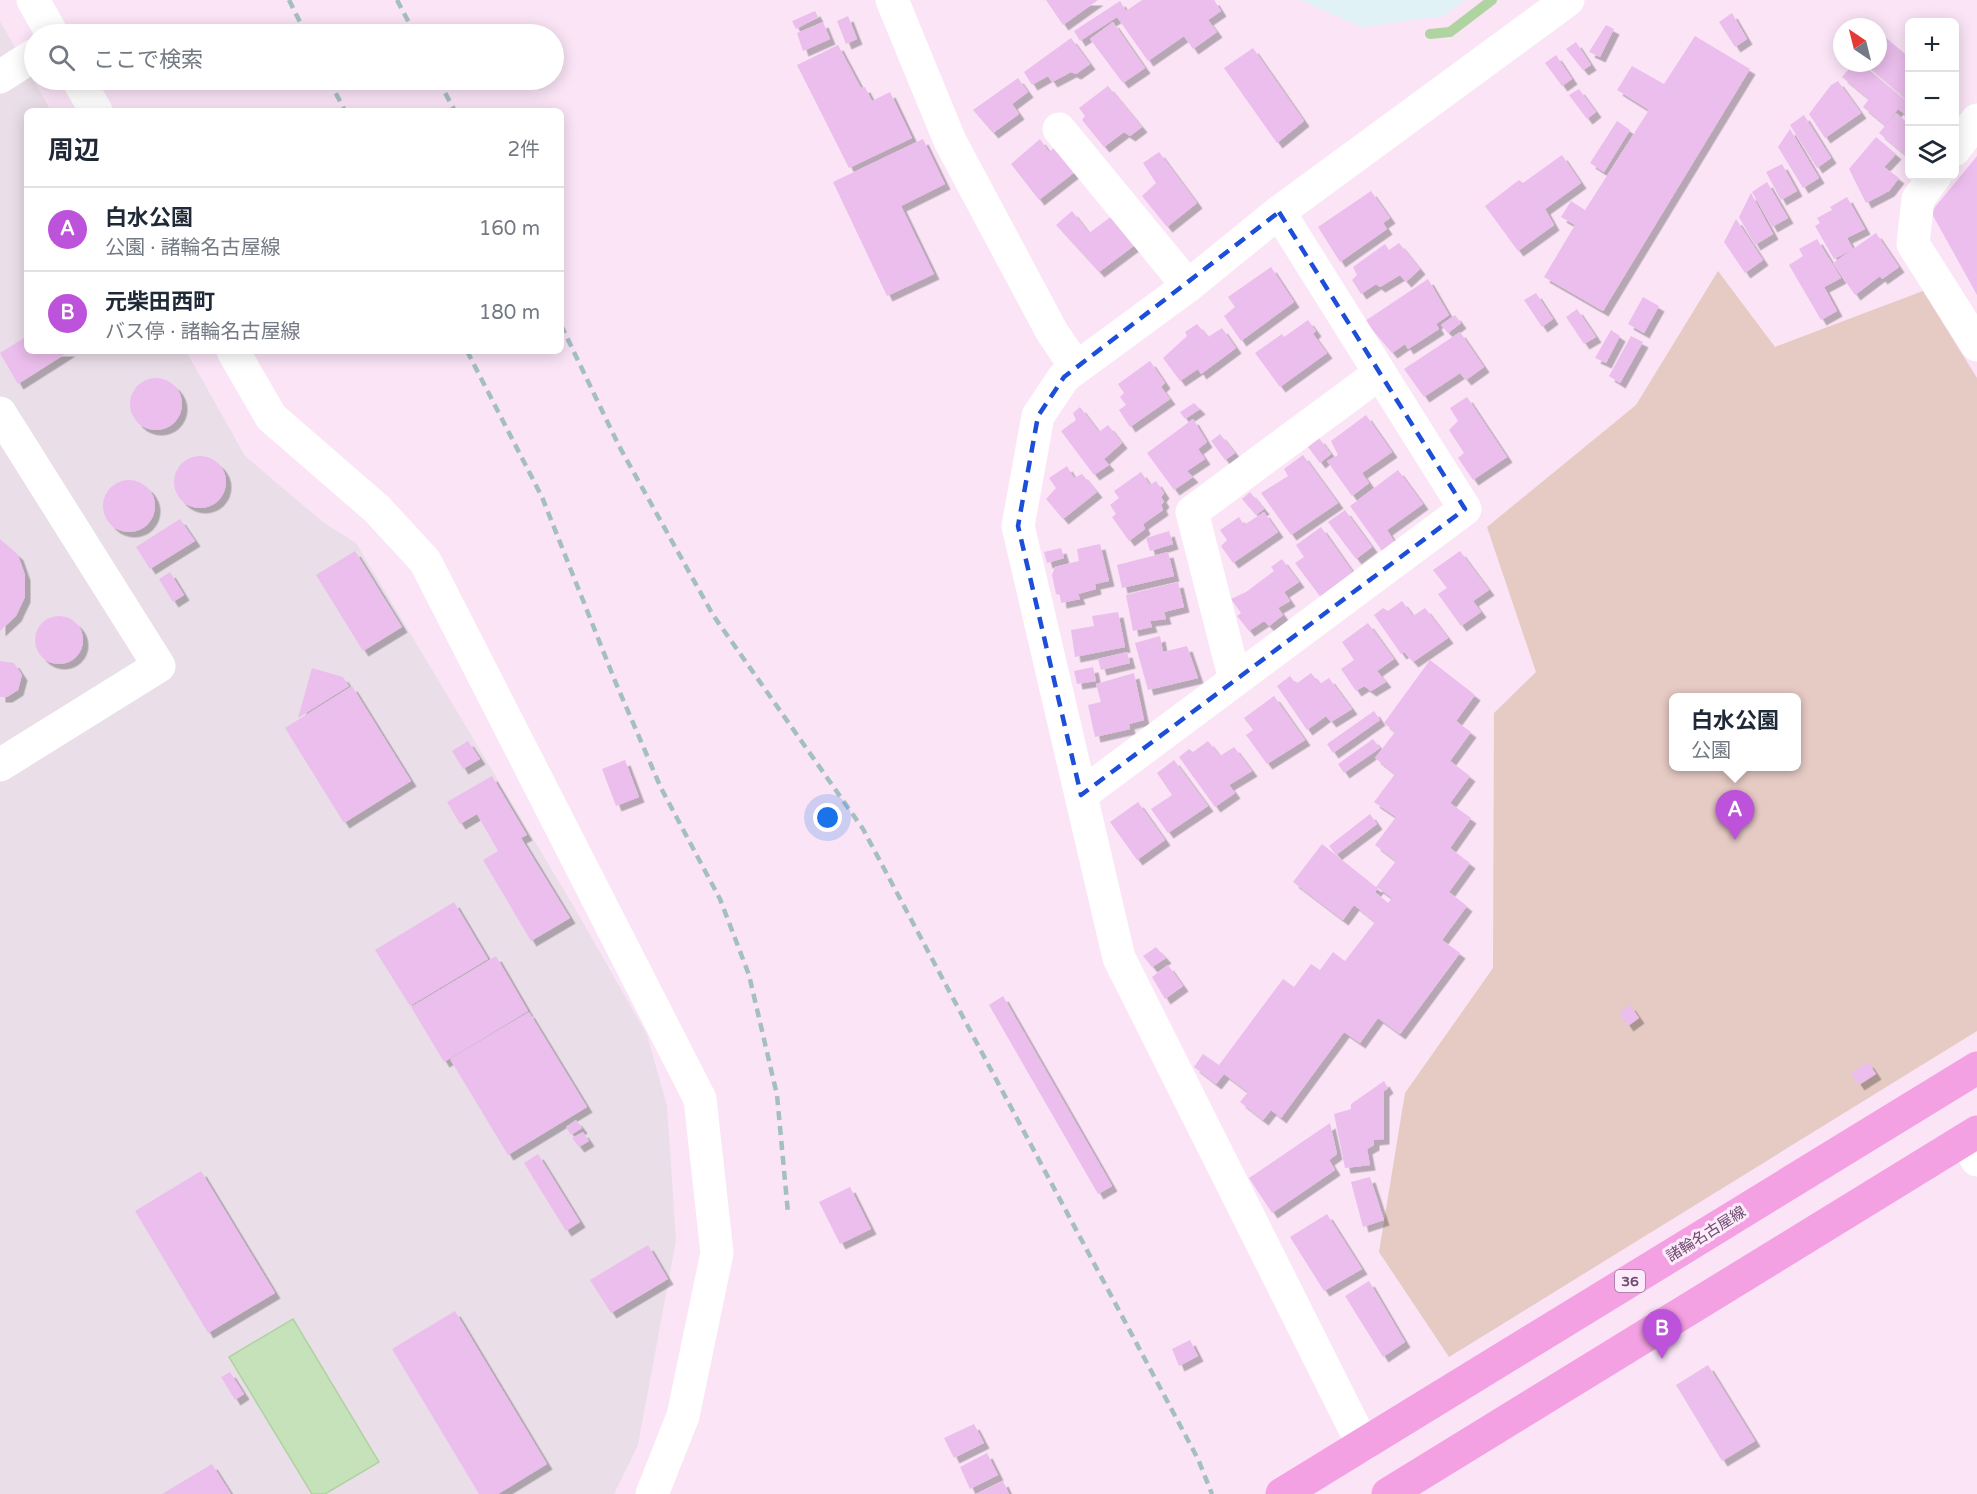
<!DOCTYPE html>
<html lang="ja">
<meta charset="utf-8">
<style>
body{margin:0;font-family:"Varela Round","Noto Sans JP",sans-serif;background:#f2f2f3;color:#1f2937}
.controls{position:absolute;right:18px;top:18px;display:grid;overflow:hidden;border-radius:9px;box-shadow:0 3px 15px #0003}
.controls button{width:54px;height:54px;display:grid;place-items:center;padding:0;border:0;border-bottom:2px solid #e0e1e3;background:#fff;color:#1f2937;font:30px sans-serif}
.compass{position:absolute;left:1833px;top:18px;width:54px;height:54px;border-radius:50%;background:#fff;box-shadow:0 3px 15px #0003;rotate:325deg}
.you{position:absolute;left:828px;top:818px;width:21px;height:21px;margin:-15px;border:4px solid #fff;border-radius:50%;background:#1a73e8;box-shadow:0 0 0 9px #1a73e833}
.badge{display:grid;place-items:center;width:39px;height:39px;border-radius:50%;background:#be53db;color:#fff;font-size:20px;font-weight:700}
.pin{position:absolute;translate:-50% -50px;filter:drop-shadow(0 2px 3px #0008)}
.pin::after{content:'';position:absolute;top:32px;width:21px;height:18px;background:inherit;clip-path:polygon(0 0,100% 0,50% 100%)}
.popup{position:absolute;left:1669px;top:693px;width:132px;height:78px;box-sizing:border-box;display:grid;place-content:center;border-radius:9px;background:#fff;filter:drop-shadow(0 2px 4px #0005);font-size:20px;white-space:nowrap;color:#747a83}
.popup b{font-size:22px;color:#1f2937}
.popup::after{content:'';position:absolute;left:50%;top:100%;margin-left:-12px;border:12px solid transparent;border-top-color:#fff}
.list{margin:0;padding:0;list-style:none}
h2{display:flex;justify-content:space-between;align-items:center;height:78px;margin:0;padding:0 24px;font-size:26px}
h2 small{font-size:20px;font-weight:400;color:#747a83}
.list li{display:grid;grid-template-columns:39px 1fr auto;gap:18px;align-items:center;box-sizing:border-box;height:84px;padding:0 24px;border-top:2px solid #e0e1e3}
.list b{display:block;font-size:22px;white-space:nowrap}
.list p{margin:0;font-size:20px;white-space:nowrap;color:#747a83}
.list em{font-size:20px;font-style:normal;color:#747a83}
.icon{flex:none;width:33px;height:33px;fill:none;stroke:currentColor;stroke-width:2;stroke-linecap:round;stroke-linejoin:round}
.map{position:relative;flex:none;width:1977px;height:1494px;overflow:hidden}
.search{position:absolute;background:#fff;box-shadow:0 3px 15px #0003;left:24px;top:24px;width:540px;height:66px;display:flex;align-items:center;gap:15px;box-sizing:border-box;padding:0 21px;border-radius:33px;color:#747a83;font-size:22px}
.panel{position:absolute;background:#fff;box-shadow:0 3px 15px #0003;left:24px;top:108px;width:540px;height:246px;border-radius:9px}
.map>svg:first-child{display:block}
.industrial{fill:#eadee9}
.education{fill:#e1f2f6}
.green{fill:#e6cac4;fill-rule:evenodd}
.water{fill:#c6e2ba;stroke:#afd3a1;stroke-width:1.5}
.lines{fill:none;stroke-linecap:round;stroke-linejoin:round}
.stream{stroke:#afd3a1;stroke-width:10}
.building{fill:#ecbeed;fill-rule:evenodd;filter:url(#shadow)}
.minor{stroke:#fff;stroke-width:33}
.major{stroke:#f4a1e3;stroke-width:33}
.rail{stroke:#a4bfc2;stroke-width:4.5;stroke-dasharray:9 6;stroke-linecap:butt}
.marked{fill:none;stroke:#1d4ed8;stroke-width:4.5;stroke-dasharray:12 8;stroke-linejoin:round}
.labels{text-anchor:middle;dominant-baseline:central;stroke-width:6;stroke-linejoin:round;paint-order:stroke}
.shield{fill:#fdeafa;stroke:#997b99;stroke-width:1.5}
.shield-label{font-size:14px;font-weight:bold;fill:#6e4c70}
.street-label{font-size:15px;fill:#6e4c70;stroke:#fdeafa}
</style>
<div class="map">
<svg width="1977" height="1494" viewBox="0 0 1977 1494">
<defs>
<filter id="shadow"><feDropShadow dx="5.5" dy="5.5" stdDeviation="0" flood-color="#0004"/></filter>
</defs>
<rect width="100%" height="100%" fill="#fae4f6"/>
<path class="industrial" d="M0,21L51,111H27V351H186L245,456L324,523L356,543L577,912L647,1035L667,1106L676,1240L638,1445L614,1494H0Z"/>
<path class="education" d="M1301,0H1465L1444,16L1361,27Z"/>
<path class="green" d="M1718,271L1775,347L1923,291L1977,378V1031L1449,1357L1379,1252L1405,1093L1493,968L1494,713L1536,672L1487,527L1636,405ZM1674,698H1796V766H1674Z"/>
<path class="water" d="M293,1319L379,1462L325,1494H312L229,1357Z"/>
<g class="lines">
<path class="stream" d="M1430,34L1450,32L1492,0"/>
</g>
<g class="building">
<path d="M1046,0H1098L1063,25Z"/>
<path d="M1142,0H1214L1221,11L1208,20L1217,32L1193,49L1184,36L1148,61L1117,17L1080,41L1074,31L1120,1L1126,11Z"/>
<path d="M815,11L818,17L796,29L792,21Z"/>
<path d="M1732,13L1747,39L1735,47L1719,22Z"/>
<path d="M848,16L857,39L846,44L837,21Z"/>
<path d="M823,22L830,39L803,51L797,33Z"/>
<path d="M1113,22L1145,68L1123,83L1090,39Z"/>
<path d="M1606,25L1614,29L1600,57L1589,52Z"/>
<path d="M1879,32L1910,58V102L1865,63H1878Z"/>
<path d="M1695,36L1750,69L1603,311L1544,277L1575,225L1561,217L1571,201L1585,210L1649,110L1617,90L1632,66L1664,84Z"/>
<path d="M1071,38L1090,64L1076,74L1071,72L1052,82L1048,76L1032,85L1024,72Z"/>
<path d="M1576,42L1591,65L1583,70L1566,49Z"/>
<path d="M838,45L861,88L865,87L872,101L890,92L912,138L849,168L797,65Z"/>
<path d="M1253,48L1304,121L1277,143L1224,68Z"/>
<path d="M1556,55L1572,79L1562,86L1545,63Z"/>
<path d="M1854,63H1861L1910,104V118L1898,109L1885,125L1863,107L1869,99L1842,77Z"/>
<path d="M1018,78L1028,92L1012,104L1019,114L993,133L973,110Z"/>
<path d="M1838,81L1861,113L1825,138L1809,114L1831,85Z"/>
<path d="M1108,86L1142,127L1130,136L1124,132L1104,147L1082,120L1085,116L1079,108Z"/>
<path d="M1579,89L1596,112L1587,119L1569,95Z"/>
<path d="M1896,113L1910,125L1908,157L1879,133Z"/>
<path d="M1804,115L1831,158L1817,168L1790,125Z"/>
<path d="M1617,121L1630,130L1604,172L1590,163Z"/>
<path d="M1790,129L1819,178L1803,188L1778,147Z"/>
<path d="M1876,137L1896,154L1884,167L1899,178L1889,191L1866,203L1849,169Z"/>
<path d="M923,139L945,184L901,206L934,274L887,296L833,182Z"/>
<path d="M1040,139L1049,152L1055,147L1076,171L1039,200L1011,164Z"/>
<path d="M1159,152L1197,203L1167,227L1142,196L1156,183L1143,163Z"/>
<path d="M1562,155L1581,183L1545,209L1554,225L1518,251L1485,206L1519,180L1523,183Z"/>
<path d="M1977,156V295L1931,212Z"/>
<path d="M1782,164L1797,191L1781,200L1766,172Z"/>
<path d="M1767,182L1788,218L1772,227L1752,192Z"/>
<path d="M1371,191L1390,218L1383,223L1387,229L1340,262L1318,227Z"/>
<path d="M1751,193L1773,234L1755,245L1739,217Z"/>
<path d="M1847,197L1865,229L1847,238L1853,249L1834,259L1815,226L1820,223L1817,218L1832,210L1830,207Z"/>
<path d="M1072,211L1089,233L1112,216L1135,245L1099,272L1056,225Z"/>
<path d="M1736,219L1763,260L1745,273L1724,242Z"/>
<path d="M1876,233L1899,267L1882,279L1880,276L1855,295L1833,263Z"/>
<path d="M1817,239L1841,278L1824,287L1837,311L1821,320L1789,265L1803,256L1799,249Z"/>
<path d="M1399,243L1420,269L1406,282L1400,275L1380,287L1376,284L1361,294L1352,280L1357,275L1353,267L1385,244L1389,250Z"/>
<path d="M1271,267L1294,302L1241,341L1224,316L1235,307L1228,297Z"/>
<path d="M1428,279L1449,315L1436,324L1439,329L1408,349L1405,344L1392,353L1365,321Z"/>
<path d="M1536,293L1553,319L1542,327L1524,300Z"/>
<path d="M1643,297L1659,306L1644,333L1628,324Z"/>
<path d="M1577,309L1596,337L1584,344L1566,317Z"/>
<path d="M1455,315L1461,323L1448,333L1441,325Z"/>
<path d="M1308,320L1316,331L1313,334L1327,353L1280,387L1255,353L1282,334L1284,337Z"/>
<path d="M1197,324L1208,337L1222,328L1236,348L1201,374L1198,369L1180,381L1163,358L1187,336L1185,332Z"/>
<path d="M1611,330L1620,336L1606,363L1595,358Z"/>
<path d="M1460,332L1484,367L1466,380L1460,373L1424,397L1404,369Z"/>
<path d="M27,336V351H70L18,384L0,353Z"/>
<path d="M1631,336L1643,342L1620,383L1609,376Z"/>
<path d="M1150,361L1165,383L1161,387L1170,399L1130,427L1119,410L1126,405L1120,397L1124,393L1118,384Z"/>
<circle cx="156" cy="404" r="26"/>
<path d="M1467,397L1507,457L1473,480L1458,458L1464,453L1449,430L1458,421L1450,408Z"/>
<path d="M1194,403L1200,409L1185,419L1180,412Z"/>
<path d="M1080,407L1099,432L1108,425L1122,443L1104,459L1109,465L1094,475L1061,431L1076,420L1073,413Z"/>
<path d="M1366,415L1392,452L1362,473L1369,483L1352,496L1327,461L1338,455L1331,441Z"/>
<path d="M1193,419L1207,442L1198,449L1205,459L1187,471L1193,477L1174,490L1147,453Z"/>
<path d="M1220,434L1235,453L1225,460L1211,441Z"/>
<path d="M1319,438L1331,454L1320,463L1308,447Z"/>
<path d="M1303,455L1338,503L1291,535L1261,493L1288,476L1284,469Z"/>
<circle cx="200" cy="482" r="26"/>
<path d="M1067,466L1074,478L1082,474L1097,492L1063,519L1046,499L1056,488L1049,478Z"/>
<path d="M1398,470L1423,504L1387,530L1397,546L1385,555L1350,506Z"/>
<path d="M1141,472L1150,485L1156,481L1164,493L1161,497L1164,502L1161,505L1163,510L1143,524L1145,529L1129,541L1112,517L1116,514L1110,505L1119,498L1114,491Z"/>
<circle cx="129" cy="506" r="26"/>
<path d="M1250,492L1264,509L1256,515L1242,499Z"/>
<path d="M1345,510L1372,547L1356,559L1328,522Z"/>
<path d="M1264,512L1278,532L1233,563L1221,546L1227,540L1220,530L1239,517L1244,525Z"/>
<path d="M180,519L195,541L150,569L136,547Z"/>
<path d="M1321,527L1355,575L1322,599L1295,563L1304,557L1296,545Z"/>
<path d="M1169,531L1173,544L1150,551L1146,538Z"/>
<path d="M0,539L18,555L25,575V597L16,616L0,631Z"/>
<path d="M1100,544L1109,581L1095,584L1096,589L1078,594L1080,599L1061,603L1060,595L1056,594L1052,575L1055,567L1079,561L1077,549Z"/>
<path d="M1061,548L1064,558L1047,563L1044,552Z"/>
<path d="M355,551L402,627L363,651L316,575Z"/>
<path d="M1460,551L1489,590L1473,601L1481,612L1461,626L1438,594L1447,588L1433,570Z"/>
<path d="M1168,552L1174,576L1122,588L1117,565Z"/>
<path d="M1282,559L1299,582L1284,592L1290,601L1278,608L1283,615L1269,626L1264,621L1249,631L1237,616L1241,613L1231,599L1246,592L1274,571L1271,567Z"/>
<path d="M170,572L184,595L173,602L159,579Z"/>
<path d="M1178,582L1184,607L1164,612L1166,619L1150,621L1152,627L1133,631L1126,595Z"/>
<path d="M1402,601L1413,616L1425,608L1448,638L1413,662L1404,652L1401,654L1374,615L1383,608L1388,611Z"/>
<path d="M1118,612L1125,647L1075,657L1071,630L1094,626L1092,616Z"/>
<circle cx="59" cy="640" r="24"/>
<path d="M1368,623L1394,659L1377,671L1386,682L1371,691L1364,686L1356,691L1341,669L1354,660L1342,642Z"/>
<path d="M1160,636L1163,652L1187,646L1198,678L1148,690L1135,643Z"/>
<path d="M1127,652L1130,663L1101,670L1098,659Z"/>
<path d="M1430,660L1475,695L1456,721L1471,732L1450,761L1470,776L1450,803L1471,818L1450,848L1470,863L1449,892L1467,906L1442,940L1460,953L1400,1034L1378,1018L1360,1043L1344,1032L1281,1118L1271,1110L1263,1120L1240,1102L1248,1092L1224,1074L1216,1084L1194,1067L1203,1054L1219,1065L1283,979L1294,987L1311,964L1320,970L1333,952L1345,961L1375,922L1354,905L1343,920L1293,882L1322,844L1376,887L1396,861L1375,845L1396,817L1374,802L1395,774L1375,758L1395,732L1384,723ZM1378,888L1392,898L1388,903L1375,892Z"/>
<path d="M0,661L14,663L22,675L18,690L7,697H0Z"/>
<path d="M1093,667L1096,681L1077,684L1074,671Z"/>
<path d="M312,668L343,677L349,686L298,718Z"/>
<path d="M1134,673L1144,720L1129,724L1130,729L1095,737L1088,705L1101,702L1096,684Z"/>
<path d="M1311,673L1320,684L1329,678L1352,709L1331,722L1326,716L1307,730L1277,686L1290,676L1296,684Z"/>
<path d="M352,686L411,781L344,823L285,728Z"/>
<path d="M1274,696L1305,740L1267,764L1246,735L1253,730L1244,718Z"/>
<path d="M1374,711L1380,720L1333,753L1327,744Z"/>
<path d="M1373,739L1380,748L1344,773L1338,764Z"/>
<path d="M468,741L480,759L463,769L452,751Z"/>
<path d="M1208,741L1220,756L1234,747L1252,771L1229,785L1235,793L1215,807L1179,757L1189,749L1193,752Z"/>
<path d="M625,760L639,797L616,806L602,769Z"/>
<path d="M1174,760L1208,806L1168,833L1151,809L1172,795L1157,773Z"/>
<path d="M492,776L527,835L521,838L570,918L531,941L483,860L498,851L477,814L460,824L447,802Z"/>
<path d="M1138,802L1165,840L1137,860L1110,822Z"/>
<path d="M1370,814L1377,824L1336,855L1329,846Z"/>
<path d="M454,902L488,959L410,1006L375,950Z"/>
<path d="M1156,947L1166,958L1152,967L1143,956Z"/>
<path d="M496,956L528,1011L444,1062L411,1007Z"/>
<path d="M1168,965L1183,986L1165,999L1152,977Z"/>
<path d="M1003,996L1112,1186L1098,1194L989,1005Z"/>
<path d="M1630,1005L1639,1018L1628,1026L1619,1013Z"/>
<path d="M529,1012L587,1107L508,1155L450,1059Z"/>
<path d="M1868,1062L1876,1074L1859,1085L1851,1073Z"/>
<path d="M1384,1081L1388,1088L1384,1091V1139L1374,1140V1145L1367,1149L1370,1165L1345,1168L1334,1114L1351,1109V1104Z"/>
<path d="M576,1120L582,1128L571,1135L566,1127Z"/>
<path d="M1330,1123L1337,1154L1329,1160L1335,1170L1272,1213L1249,1178Z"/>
<path d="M583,1132L589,1141L579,1147L572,1138Z"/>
<path d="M538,1154L580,1222L566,1231L524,1163Z"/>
<path d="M201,1171L275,1293L208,1333L135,1211Z"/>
<path d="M1370,1177L1384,1220L1363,1227L1351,1182Z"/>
<path d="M850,1187L871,1229L840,1244L819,1202Z"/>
<path d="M1327,1214L1362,1269L1324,1291L1290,1237Z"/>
<path d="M648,1245L668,1279L611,1313L590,1280Z"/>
<path d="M1369,1281L1405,1342L1383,1357L1345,1296Z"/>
<path d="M455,1311L547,1464L498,1494H479L392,1349Z"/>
<path d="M1190,1340L1198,1356L1179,1366L1172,1349Z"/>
<path d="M1708,1365L1755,1441L1722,1461L1676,1385Z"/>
<path d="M230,1372L244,1394L235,1400L221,1377Z"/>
<path d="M974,1424L984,1443L954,1458L944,1438Z"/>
<path d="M987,1453L998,1475L970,1489L960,1467Z"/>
<path d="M212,1464L231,1494H162Z"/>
<path d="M1003,1481L1009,1494H976Z"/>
</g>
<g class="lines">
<g class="minor">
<path d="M33,0L52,34"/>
<path d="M892,0L950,141L1052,332L1076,367"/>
<path d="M0,77L34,55"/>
<path d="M78,80L96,111"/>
<path d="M1059,129L1188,286"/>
<path d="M1954,150L1977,120"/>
<path d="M1935,176L1918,199L1913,244L1977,345"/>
<path d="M233,351L271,417L377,509L425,561L700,1099L717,1253L683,1416L652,1494"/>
<path d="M0,413L159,666L0,765"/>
<path d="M1235,680L1192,512L1380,373"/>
<path d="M1081,795L1465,509L1279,212"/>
<path d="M1965,1140L1977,1160"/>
<path d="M1363,1445L1119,958L1018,526L1038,416L1064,377L1188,286L1279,212L1568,0"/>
</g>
<g class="major">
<path d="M1282,1494L1977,1068"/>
<path d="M1388,1494L1977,1132"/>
</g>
<g class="rail">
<path d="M289,0L306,34"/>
<path d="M397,0L415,34"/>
<path d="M329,80L345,111"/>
<path d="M438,80L455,111"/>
<path d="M561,325L619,446L713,615L863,829L1198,1459L1212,1494"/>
<path d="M467,351L542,497L615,681L661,788L720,899L749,975L777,1095L788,1213"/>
</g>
</g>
<path class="marked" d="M1279,212L1465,509L1081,795L1018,526L1038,416L1064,377Z"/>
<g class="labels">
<rect class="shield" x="1615" y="1270" width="30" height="22" rx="4.5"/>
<g class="shield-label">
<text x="1630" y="1281">36</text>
</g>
<g class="street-label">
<text transform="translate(1706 1234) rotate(-32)">諸輪名古屋線</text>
</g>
</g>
</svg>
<div class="controls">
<button>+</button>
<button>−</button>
<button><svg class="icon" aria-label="layers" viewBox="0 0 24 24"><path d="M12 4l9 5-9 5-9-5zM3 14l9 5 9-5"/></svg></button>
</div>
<svg class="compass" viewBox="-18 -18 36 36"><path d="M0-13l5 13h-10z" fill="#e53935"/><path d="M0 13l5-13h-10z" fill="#747a83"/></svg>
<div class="you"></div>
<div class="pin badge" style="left:1735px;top:840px">A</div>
<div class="popup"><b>白水公園</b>公園</div>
<div class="pin badge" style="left:1662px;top:1359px">B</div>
<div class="search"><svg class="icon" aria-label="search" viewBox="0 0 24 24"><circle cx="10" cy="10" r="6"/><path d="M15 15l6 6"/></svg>ここで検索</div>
<section class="panel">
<h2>周辺<small>2件</small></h2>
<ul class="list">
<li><span class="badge">A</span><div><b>白水公園</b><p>公園 · 諸輪名古屋線</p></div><em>160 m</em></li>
<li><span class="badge">B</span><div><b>元柴田西町</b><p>バス停 · 諸輪名古屋線</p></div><em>180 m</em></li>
</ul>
</section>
</div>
